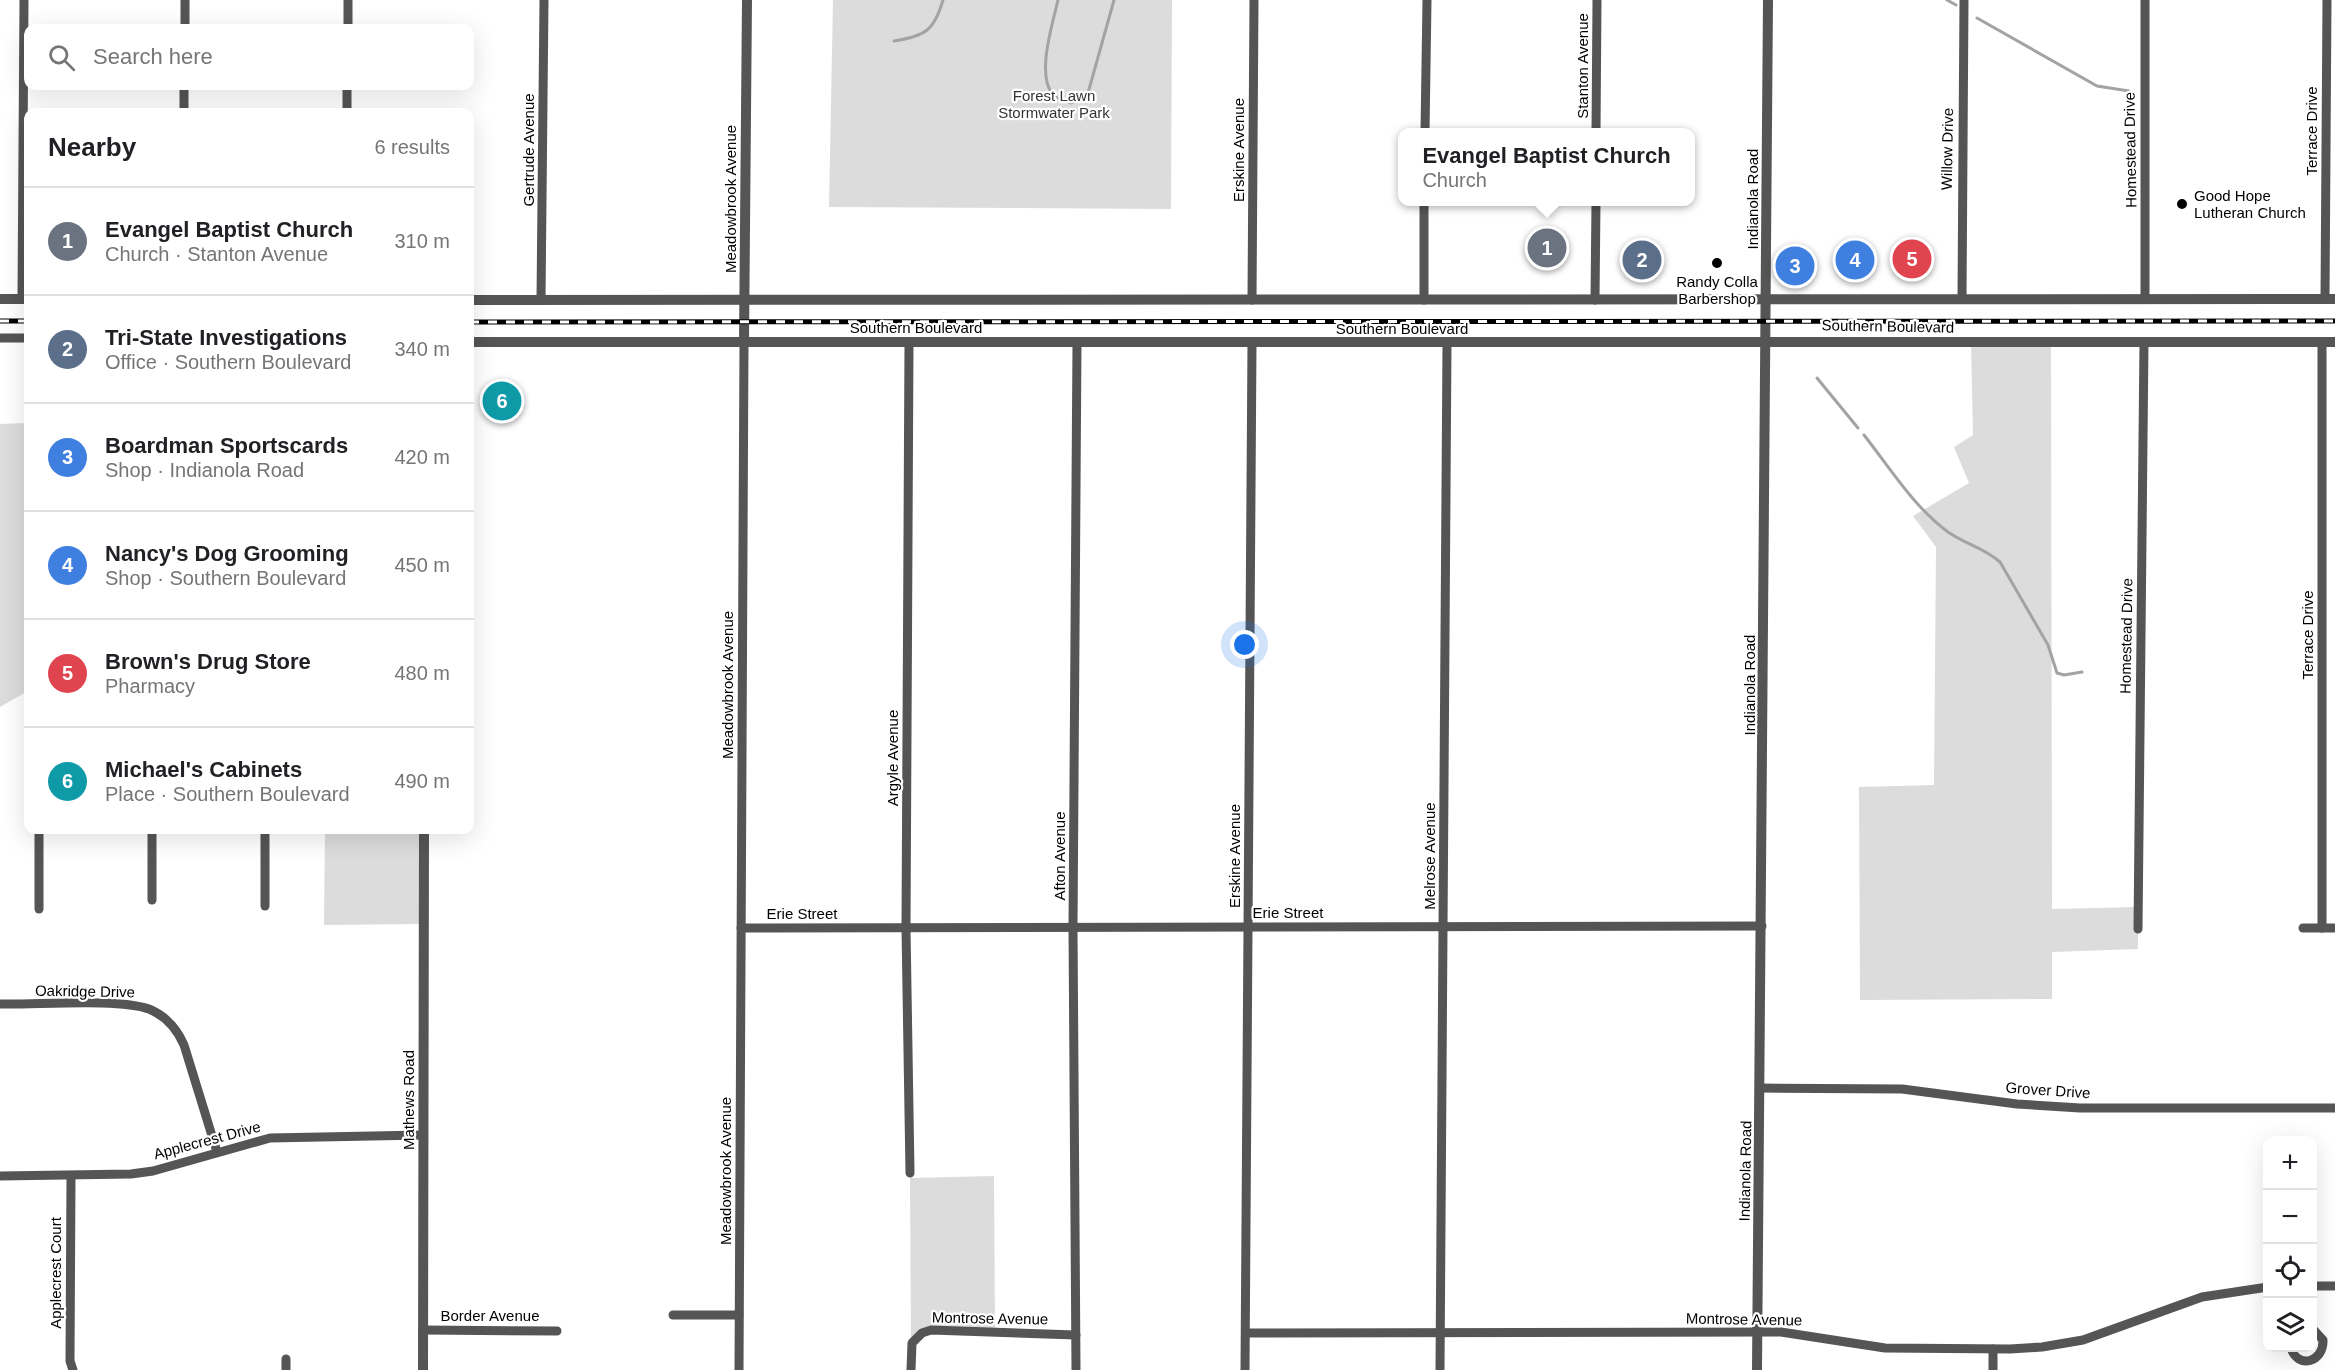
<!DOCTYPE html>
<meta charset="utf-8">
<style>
body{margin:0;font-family:Helvetica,sans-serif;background:#f6f6f6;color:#202124}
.controls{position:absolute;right:18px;bottom:18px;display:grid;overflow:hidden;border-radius:12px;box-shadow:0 6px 24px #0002}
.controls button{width:54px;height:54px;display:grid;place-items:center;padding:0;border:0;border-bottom:2px solid #e0e0e0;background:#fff;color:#202124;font:30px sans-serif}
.you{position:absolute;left:1245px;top:645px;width:21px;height:21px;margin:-15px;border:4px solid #fff;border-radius:50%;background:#1a73e8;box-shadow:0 0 0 9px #1a73e833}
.badge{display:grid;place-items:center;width:39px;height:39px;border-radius:50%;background:#b45309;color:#fff;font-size:20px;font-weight:700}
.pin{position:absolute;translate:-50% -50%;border:3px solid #fff;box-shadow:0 2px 6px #0006}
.popup{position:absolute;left:1398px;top:128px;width:297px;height:78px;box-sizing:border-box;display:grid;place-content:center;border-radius:12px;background:#fff;filter:drop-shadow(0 2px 4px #0005);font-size:20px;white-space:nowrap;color:#757577}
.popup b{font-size:22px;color:#202124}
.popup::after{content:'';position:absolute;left:50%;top:100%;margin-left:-12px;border:12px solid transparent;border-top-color:#fff}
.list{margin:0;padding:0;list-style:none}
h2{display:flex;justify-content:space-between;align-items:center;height:78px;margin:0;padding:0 24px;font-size:26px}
h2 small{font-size:20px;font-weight:400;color:#757577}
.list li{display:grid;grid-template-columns:39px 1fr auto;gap:18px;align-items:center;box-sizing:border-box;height:108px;padding:0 24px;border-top:2px solid #e0e0e0}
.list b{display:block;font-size:22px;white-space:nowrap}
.list p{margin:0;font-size:20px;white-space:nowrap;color:#757577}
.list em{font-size:20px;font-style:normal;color:#757577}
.icon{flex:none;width:33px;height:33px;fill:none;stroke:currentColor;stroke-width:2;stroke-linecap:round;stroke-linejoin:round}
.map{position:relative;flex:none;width:2335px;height:1370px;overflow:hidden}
.search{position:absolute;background:#fff;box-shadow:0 6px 24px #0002;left:24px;top:24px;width:450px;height:66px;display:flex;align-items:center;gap:15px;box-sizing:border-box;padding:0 21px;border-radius:12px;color:#757577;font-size:22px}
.panel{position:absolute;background:#fff;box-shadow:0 6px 24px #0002;left:24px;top:108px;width:450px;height:726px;border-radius:12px}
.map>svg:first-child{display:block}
.green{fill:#dcdcdc}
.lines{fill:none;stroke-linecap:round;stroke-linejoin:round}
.stream{stroke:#a3a3a3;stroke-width:3}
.minor{stroke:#555;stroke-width:9}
.tertiary{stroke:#555;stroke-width:10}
.rail-casing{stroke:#000;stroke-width:5}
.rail{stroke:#fff;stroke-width:3;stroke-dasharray:9;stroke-linecap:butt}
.poi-dot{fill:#000;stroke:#fff;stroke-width:2}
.labels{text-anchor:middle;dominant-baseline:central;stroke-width:4.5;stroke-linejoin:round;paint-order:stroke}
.street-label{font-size:15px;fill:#000;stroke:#fff}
.park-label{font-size:15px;fill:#333;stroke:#fff}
.poi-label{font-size:15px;fill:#000;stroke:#fff;text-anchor:start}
</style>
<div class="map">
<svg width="2335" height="1370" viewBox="0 0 2335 1370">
<rect width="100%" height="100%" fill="#fff"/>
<g class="green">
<path d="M833,0H1172L1171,209L829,207Z"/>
<path d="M1971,342H2051L2052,909L2138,907V949L2052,952V999L1860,1000L1859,787L1934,785L1936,547L1913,516L1969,483L1954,447L1973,435Z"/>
<path d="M28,423V691L0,707V424Z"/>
<path d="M325,830H424L423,924L324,925Z"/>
<path d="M994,1176L995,1332L931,1330L911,1347L910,1178Z"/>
</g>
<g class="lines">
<g class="stream">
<path d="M1058,0C1053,23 1035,77 1054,96C1057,99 1066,101 1071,103L1088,93L1114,0"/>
<path d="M1947,0L1956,5"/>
<path d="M1977,18L2097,86L2129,91"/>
<path d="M894,41C925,36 934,31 943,0"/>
<path d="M1817,378L1858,428"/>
<path d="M1864,435C1890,468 1913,506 1948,532C1965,544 1984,548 2000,562L2048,645L2057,673L2064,675L2082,672"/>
</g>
<g class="minor">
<path d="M185,28V0"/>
<path d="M348,28V0"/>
<path d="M184,112V86"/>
<path d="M347,112V86"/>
<path d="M1425,132L1427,0"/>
<path d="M1596,132L1597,0"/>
<path d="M1962,298L1964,0"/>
<path d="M22,299L24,0"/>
<path d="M2145,299V0"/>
<path d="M2325,299L2327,0"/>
<path d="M541,300L544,0"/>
<path d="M1252,300L1254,0"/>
<path d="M1424,300V202"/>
<path d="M1595,300L1596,202"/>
<path d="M0,338H28"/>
<path d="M909,342L906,928L910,1173"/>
<path d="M152,830V900"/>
<path d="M265,906V830"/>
<path d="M39,909V830"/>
<path d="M741,928L1762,926"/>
<path d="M2303,928H2335"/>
<path d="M2322,928V342"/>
<path d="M2138,929L2144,342"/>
<path d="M0,1004C36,1005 119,998 149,1009C166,1016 177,1029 184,1045L217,1152"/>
<path d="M1760,1088L1902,1089L2017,1104L2080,1108H2335"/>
<path d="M0,1176L131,1174L153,1171L270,1138L423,1135"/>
<path d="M71,1176L70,1361L73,1370"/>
<path d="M2312,1286H2335"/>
<path d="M673,1315H739"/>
<path d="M423,1330L557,1331"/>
<path d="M1246,1333L1781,1332L1885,1348L2010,1349L2042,1347L2083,1340L2202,1297L2268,1287"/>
<path d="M2291,1348C2298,1370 2324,1362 2323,1340L2312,1328"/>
<path d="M286,1370V1359"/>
<path d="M739,1370L744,342"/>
<path d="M911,1370L912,1343L922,1333L931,1330L1076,1335"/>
<path d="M1076,1370L1073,928L1077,342"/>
<path d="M1245,1370L1252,342"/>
<path d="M1440,1370L1447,343"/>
<path d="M1993,1370V1349"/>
</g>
<g class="tertiary">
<path d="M0,299H28"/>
<path d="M470,300L2335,299"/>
<path d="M470,342H2335"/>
<path d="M744,342L747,0"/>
<path d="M423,1370L424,830"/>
<path d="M1757,1370L1768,0"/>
</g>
<g class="rail-casing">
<g id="rail">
<path d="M0,321H28"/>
<path d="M470,322L2335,321"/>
</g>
</g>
<use href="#rail" class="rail"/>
</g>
<g class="poi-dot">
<circle cx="2182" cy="204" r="6"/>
<circle cx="1717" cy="263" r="6"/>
</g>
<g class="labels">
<g class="street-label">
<text transform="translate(1582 66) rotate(-90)">Stanton Avenue</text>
<text transform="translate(2311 131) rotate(-90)">Terrace Drive</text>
<text transform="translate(1947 149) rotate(-89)">Willow Drive</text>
<text transform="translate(528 150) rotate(-90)">Gertrude Avenue</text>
<text transform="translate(1238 150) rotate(-90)">Erskine Avenue</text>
<text transform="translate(2130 150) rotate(-91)">Homestead Drive</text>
<text transform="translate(730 199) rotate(-90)">Meadowbrook Avenue</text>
<text transform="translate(1752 199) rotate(-90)">Indianola Road</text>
<text transform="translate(1888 326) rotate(1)">Southern Boulevard</text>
<text x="916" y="327">Southern Boulevard</text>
<text x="1402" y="328">Southern Boulevard</text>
<text transform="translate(2307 635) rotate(-90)">Terrace Drive</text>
<text transform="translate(2126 636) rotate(-89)">Homestead Drive</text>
<text transform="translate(727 685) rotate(-90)">Meadowbrook Avenue</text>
<text transform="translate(1749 685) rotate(-90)">Indianola Road</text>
<text transform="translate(892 758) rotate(-90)">Argyle Avenue</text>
<text transform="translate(1059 856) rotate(-90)">Afton Avenue</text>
<text transform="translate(1234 856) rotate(-90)">Erskine Avenue</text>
<text transform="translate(1429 856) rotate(-90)">Melrose Avenue</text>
<text x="1288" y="912">Erie Street</text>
<text x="802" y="913">Erie Street</text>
<text transform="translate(85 991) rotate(1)">Oakridge Drive</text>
<text transform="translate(2048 1090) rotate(4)">Grover Drive</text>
<text transform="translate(408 1100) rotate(-90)">Mathews Road</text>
<text transform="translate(207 1140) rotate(-15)">Applecrest Drive</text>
<text transform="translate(725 1171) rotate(-90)">Meadowbrook Avenue</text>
<text transform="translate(1745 1171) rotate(-89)">Indianola Road</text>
<text transform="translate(55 1273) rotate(-90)">Applecrest Court</text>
<text x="490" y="1315">Border Avenue</text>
<text transform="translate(990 1318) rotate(1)">Montrose Avenue</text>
<text transform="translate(1744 1319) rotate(1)">Montrose Avenue</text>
</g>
<g class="park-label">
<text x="1054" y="95">Forest Lawn<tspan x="1054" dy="17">Stormwater Park</tspan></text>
</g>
<g class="poi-label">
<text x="2194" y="195">Good Hope<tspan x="2194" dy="17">Lutheran Church</tspan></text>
<text x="1717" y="281" text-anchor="middle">Randy Colla<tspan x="1717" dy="17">Barbershop</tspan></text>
</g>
</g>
</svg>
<div class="controls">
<button>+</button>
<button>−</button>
<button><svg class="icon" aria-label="locate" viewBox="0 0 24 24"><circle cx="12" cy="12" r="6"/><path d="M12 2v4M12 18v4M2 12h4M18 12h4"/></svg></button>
<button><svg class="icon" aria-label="layers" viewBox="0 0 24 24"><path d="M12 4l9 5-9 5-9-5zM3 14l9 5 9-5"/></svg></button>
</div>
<div class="you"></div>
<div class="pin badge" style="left:1547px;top:248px;background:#6b7280">1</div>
<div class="popup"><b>Evangel Baptist Church</b>Church</div>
<div class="pin badge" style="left:1642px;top:260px;background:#5c6f8a">2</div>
<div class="pin badge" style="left:1795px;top:266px;background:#3f7fe0">3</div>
<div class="pin badge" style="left:1855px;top:260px;background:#3f7fe0">4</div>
<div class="pin badge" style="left:1912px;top:259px;background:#e0444e">5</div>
<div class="pin badge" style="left:502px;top:401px;background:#0f9aa8">6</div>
<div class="search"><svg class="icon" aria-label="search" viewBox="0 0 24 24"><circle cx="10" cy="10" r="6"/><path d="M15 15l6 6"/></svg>Search here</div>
<section class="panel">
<h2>Nearby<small>6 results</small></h2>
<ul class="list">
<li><span class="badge" style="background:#6b7280">1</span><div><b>Evangel Baptist Church</b><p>Church · Stanton Avenue</p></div><em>310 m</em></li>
<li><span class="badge" style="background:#5c6f8a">2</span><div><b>Tri-State Investigations</b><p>Office · Southern Boulevard</p></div><em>340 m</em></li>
<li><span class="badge" style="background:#3f7fe0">3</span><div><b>Boardman Sportscards</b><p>Shop · Indianola Road</p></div><em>420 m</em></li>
<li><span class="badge" style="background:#3f7fe0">4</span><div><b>Nancy's Dog Grooming</b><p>Shop · Southern Boulevard</p></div><em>450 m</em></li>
<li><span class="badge" style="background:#e0444e">5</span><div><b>Brown's Drug Store</b><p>Pharmacy</p></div><em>480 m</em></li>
<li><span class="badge" style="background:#0f9aa8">6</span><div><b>Michael's Cabinets</b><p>Place · Southern Boulevard</p></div><em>490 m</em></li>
</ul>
</section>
</div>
